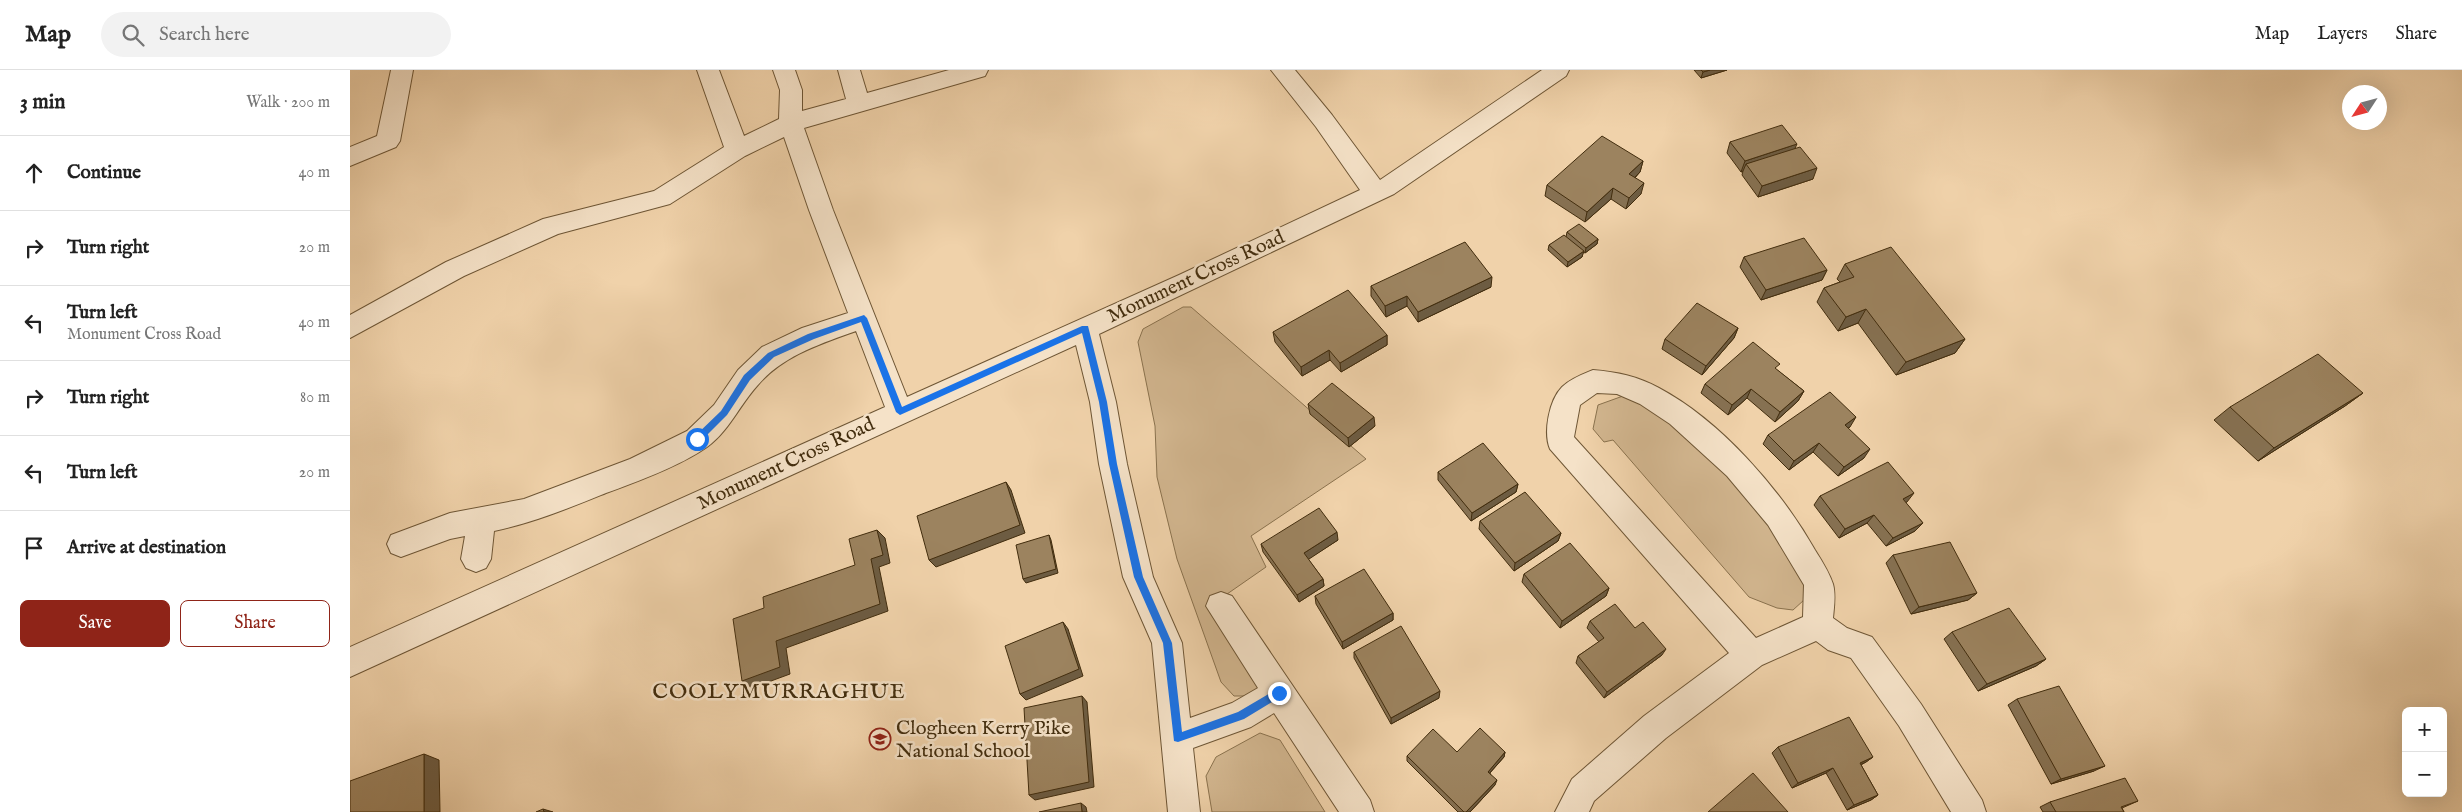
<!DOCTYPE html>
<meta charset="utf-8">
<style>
body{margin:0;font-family:"IM FELL English",serif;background:#f2f2f2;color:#222}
.controls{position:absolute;right:15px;bottom:15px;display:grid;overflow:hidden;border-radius:8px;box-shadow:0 5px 20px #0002}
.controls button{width:45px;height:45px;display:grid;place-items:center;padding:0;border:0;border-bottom:1px solid #e0e0e0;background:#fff;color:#222;font:25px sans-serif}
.compass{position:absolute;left:1992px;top:15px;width:45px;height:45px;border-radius:50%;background:#fff;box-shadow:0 5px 20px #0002;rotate:234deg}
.stop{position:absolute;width:15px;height:15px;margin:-11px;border:4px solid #1a73e8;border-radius:50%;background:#fff}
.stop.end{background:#1a73e8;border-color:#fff;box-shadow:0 1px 5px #0008}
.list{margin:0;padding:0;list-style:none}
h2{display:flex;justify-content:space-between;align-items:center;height:65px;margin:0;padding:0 20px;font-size:21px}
h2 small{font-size:16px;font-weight:400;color:#767676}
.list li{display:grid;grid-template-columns:32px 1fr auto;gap:15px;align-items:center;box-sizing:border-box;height:75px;padding:0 20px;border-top:1px solid #e0e0e0}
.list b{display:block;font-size:19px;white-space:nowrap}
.list p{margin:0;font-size:16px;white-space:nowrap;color:#767676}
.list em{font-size:16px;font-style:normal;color:#767676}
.actions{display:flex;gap:10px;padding:15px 20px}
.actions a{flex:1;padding:11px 0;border:1px solid #8f2418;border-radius:8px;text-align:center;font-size:18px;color:#8f2418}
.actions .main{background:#8f2418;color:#fff}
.icon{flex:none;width:28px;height:28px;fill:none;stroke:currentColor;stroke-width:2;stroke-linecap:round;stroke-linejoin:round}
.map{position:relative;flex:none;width:2112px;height:742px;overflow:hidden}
header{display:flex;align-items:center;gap:30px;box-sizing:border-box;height:70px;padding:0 25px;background:#fff;border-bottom:1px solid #e0e0e0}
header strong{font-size:24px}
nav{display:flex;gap:28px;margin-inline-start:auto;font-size:18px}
.search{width:350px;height:45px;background:#f2f2f2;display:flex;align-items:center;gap:12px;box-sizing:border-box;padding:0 18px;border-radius:28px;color:#767676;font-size:19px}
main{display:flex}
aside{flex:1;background:#fff}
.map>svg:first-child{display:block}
.green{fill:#d2b68f;stroke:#8a724e}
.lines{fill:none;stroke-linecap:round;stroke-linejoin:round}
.minor-casing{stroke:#6e5635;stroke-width:2}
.minor{fill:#f5e2c8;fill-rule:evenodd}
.wall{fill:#867152;stroke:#422d0e}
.shaded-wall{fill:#6d5c42;stroke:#422d0e}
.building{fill:#9c835f;stroke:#422d0e}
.route{fill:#1a73e8}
.labels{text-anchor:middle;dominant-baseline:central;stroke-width:5;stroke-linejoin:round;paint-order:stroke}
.street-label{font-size:20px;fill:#422d0e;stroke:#f5e2c8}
.poi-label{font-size:20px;fill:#422d0e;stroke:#f5e2c8;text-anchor:start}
.quarter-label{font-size:22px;letter-spacing:1px;fill:#422d0e;stroke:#f5e2c8}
</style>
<header>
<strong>Map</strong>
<div class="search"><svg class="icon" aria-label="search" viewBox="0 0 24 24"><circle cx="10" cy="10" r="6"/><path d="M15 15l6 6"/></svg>Search here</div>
<nav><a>Map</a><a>Layers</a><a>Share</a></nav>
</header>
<main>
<aside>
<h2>3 min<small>Walk · 200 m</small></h2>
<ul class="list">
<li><svg class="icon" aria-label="ahead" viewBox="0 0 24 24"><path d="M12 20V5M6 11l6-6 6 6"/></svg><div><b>Continue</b></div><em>40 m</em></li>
<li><svg class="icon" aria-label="right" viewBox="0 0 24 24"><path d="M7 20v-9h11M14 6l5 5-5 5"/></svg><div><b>Turn right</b></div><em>20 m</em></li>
<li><svg class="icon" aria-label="left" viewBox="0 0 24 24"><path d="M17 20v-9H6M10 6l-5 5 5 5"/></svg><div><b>Turn left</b><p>Monument Cross Road</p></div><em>40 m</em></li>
<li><svg class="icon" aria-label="right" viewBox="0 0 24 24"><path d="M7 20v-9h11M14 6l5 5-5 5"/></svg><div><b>Turn right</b></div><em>80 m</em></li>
<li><svg class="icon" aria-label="left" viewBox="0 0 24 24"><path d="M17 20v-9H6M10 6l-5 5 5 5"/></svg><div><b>Turn left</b></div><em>20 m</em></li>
<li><svg class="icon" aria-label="arrive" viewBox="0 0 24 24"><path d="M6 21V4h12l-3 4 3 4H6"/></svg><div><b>Arrive at destination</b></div></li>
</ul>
<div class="actions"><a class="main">Save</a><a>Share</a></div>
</aside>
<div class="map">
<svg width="2112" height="742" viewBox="0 0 2112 742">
<rect width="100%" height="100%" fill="#f0d2aa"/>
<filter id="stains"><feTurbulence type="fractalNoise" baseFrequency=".004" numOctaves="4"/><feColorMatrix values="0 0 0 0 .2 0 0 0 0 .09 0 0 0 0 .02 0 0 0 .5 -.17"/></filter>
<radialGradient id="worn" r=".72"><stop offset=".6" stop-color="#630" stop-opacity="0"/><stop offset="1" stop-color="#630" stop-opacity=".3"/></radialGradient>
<g class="green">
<path d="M833,237H841L1016,389L901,466L916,497L867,531L909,609L907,620L900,626H884L871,612L827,489L807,407L805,356L788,272L793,259Z"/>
<path d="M1273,326L1295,330L1405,429L1453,501L1454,530L1443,540L1427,538L1399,527L1263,370L1254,372L1243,359L1248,335Z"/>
<path d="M910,663L930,670L975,742H862L856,706L866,687Z"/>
</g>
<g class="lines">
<g class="minor-casing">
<g id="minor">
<path d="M41,0H63L50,71L46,77L0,96V77L27,66Z"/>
<path d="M347,0H369L394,66L429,49L430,20L423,0H445L452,20V41L496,29L488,0H510L517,23L599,0H638L635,6L454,58L483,140L557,327L829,205L1010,120L966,57L921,0H945L982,45L1030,110L1192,0H1219L1216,6L1044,124L749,264L766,332L777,394L803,507L832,573L840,648L882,633L908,618L856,536L860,526L871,522L882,526L1020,730L1024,742H989L924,643L901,657L843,678L850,742H818L802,573L773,507L749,394L740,332L726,275L0,607V577L535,337L506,261C470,274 432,286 407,316C389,336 379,361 357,377C330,396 287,412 256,423C219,438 183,453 144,461L141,489L136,498L126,502L116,498L111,489L115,466L100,469L51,487L41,483L37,474L41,465L100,443L174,429L280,389L337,361L364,335L388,300L412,277L452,258L498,243L459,140L434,67L395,86L320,134L208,164L114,206L0,268V245L96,192L193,149L304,121L374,77Z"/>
<path d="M1243,300C1267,302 1287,306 1309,318C1371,351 1431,420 1465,480C1472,491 1479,502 1483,514C1486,525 1484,537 1483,548L1497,558L1522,567L1571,634L1632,730L1636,742H1601L1549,656L1501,588L1478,580L1466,571L1412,595L1316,668L1244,731L1239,742H1205L1222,709L1294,646L1379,583L1200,379C1193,363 1199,330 1212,317C1220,309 1233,304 1243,300ZM1247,323L1267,324L1290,334L1320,354L1377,406L1418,455L1454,515L1453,547L1406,568L1224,367L1230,335Z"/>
</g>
</g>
<use href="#minor" class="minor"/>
</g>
<g class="wall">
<path d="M1344,0H1377L1351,8Z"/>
<path d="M1380,72L1445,78L1463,109L1408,127L1392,105L1393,101L1391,102L1377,83Z"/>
<path d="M1293,91L1290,102L1285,108L1291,124L1276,139L1261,129L1235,152L1195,126L1197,115Z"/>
<path d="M1217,162L1248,169L1247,174L1235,183L1233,182L1232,187L1217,197L1198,180L1199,175L1216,167Z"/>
<path d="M1394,187L1477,200L1472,210L1411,230L1390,197Z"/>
<path d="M1495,194L1615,269L1605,283L1546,305L1508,253L1488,261L1467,232L1474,218L1490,212L1487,209Z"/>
<path d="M1021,216L1141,217L1068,252L1057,236L1036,247L1021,226Z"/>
<path d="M1388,258L1384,268L1352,305L1312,279L1315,269Z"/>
<path d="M923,262L1037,265V275L991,302L980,290L952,306L925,272Z"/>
<path d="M1427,300L1454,321L1448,331L1425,352L1397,328L1378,345L1351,323L1355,314Z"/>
<path d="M2013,323L1995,336L1908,391L1864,350L1880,337Z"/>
<path d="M958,334L1025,356L999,377L960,344Z"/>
<path d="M1500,357L1498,358L1514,388L1488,406L1463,382L1439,400L1413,374L1418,365Z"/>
<path d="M1088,402L1168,414L1166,422L1121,451L1088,410Z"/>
<path d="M1470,426L1557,432H1555L1573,453L1565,461L1536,476L1517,453L1489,468L1464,435Z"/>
<path d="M1130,451L1211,463L1208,471L1164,501L1129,459Z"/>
<path d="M988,470L958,489L973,509L974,516L949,532L913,482L911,474Z"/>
<path d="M1543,485L1627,523L1618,530L1561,544L1536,493Z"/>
<path d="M1174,504L1259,518L1256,526L1210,558L1172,512Z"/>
<path d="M965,526L1043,543V550L993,579L966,534Z"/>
<path d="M1240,551L1285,558L1312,585L1254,628L1226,593L1228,586L1249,572L1237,558Z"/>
<path d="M1602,562L1696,589L1686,596L1628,621L1594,569Z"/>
<path d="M1004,582L1089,628L1041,654L1004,588Z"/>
<path d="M1667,629L1744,701L1701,714L1658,635Z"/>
<path d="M1428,677L1523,687L1516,692L1511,695L1528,725L1521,730L1497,740L1476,703L1442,718L1422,683Z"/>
<path d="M1107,682H1155L1154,687L1140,703L1145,715L1120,742H1108L1057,691V686Z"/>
<path d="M1788,731L1772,738L1774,742H1693L1690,737L1700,732Z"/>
</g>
<g class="shaded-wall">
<path d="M1360,0H1377L1351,8L1353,2Z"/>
<path d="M1447,74L1442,85L1396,94L1393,101L1391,102L1395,91Z"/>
<path d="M1293,91L1290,102L1277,115L1279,104Z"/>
<path d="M1467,98L1463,109L1408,127L1412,116Z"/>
<path d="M1294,113L1291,124L1276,139L1279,128Z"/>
<path d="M1263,118L1261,129L1235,152L1237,142Z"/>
<path d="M1248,169L1247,174L1235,183L1236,178Z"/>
<path d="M1234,181L1232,187L1217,197L1218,192Z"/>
<path d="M1477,200L1472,210L1411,230L1416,220Z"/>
<path d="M1142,207L1141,217L1068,252V242Z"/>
<path d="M1057,226V236L1036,247L1035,236Z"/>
<path d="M1516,239L1508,253L1488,261L1496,247Z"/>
<path d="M1388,258L1384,268L1352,305L1356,296Z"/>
<path d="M1037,265V275L991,302L990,293Z"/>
<path d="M1615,269L1605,283L1546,305L1556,292Z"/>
<path d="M979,280L980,290L952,306L951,297Z"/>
<path d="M1401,319L1397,328L1378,345L1382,335Z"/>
<path d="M1454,321L1448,331L1425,352L1430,342Z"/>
<path d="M2013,323L1995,336L1908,391L1924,378Z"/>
<path d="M1024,347L1025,356L999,377L998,368Z"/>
<path d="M1506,347L1500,357L1489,364L1495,355Z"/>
<path d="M1469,373L1463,382L1439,400L1444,391Z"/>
<path d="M1520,379L1514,388L1488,406L1494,397Z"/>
<path d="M656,412L661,420L675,463L586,497L579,490Z"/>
<path d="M1168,414L1166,422L1121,451L1122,443Z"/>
<path d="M1564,423L1557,432L1546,437L1553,429Z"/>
<path d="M1524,445L1517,453L1489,468L1495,459Z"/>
<path d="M1573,453L1565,461L1536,476L1543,468Z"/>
<path d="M527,460L535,468L540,493L529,497L538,541L436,578L440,604L402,618L392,611L426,571L521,489Z"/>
<path d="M987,462L988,470L956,491L954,483Z"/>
<path d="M1211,463L1208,471L1164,501L1165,493Z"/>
<path d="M699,465L701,470L708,503L676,513L673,509Z"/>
<path d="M973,509L974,516L949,532L947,525Z"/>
<path d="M1259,518L1256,526L1210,558L1212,551Z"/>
<path d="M1627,523L1618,530L1561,544L1569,537Z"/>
<path d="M1043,543V550L993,579L992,572Z"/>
<path d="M713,552L718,559L733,606L676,630L670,624Z"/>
<path d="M1316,579L1312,585L1254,628L1257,622Z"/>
<path d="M1696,589L1686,596L1628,621L1637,614Z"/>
<path d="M1090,621L1089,628L1041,654V648Z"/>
<path d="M732,626L737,632L744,717L685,730L679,725Z"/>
<path d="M1155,682L1154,687L1136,707L1138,702Z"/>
<path d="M74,684L89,690L90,742H74Z"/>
<path d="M1523,687L1516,692L1503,698L1510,693Z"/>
<path d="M1755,696L1744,701L1701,714L1711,709Z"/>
<path d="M1483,698L1476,703L1442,718L1448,713Z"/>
<path d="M1147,710L1145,715L1120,742H1116Z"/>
<path d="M1528,725L1521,730L1497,740L1504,735Z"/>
<path d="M731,733L736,737L737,742H732Z"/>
<path d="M193,739L203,742H194Z"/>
</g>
<g class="building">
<path d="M1351,0H1360L1353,2Z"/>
<path d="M1432,55L1447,74L1395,91L1380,72Z"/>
<path d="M1252,66L1293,91L1279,104L1294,113L1279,128L1263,118L1237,142L1197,115Z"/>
<path d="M1450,77L1467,98L1412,116L1396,94Z"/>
<path d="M1229,154L1248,169L1236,178L1217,162Z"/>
<path d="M1214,165L1234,181L1218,192L1199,175Z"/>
<path d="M1454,168L1477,200L1416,220L1394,187Z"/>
<path d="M1115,172L1142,207L1068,242L1057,226L1035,236L1021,216Z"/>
<path d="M1541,177L1615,269L1556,292L1516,239L1496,247L1474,218L1504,207L1495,194Z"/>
<path d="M998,220L1037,265L990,293L979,280L951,297L923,262Z"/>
<path d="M1347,233L1388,258L1356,296L1315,269Z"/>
<path d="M1403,272L1430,294L1425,298L1454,321L1430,342L1401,319L1382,335L1355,314Z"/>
<path d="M1968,284L2013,323L1924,378L1880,337Z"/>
<path d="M982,313L1024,347L998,368L958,334Z"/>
<path d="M1480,322L1506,347L1495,355L1520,379L1494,397L1469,373L1444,391L1418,365Z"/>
<path d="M1133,373L1168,414L1122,443L1088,402Z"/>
<path d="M1538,392L1564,423L1553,429L1573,453L1543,468L1524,445L1495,459L1470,426Z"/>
<path d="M656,412L670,455L579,490L567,446Z"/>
<path d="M1175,422L1211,463L1165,493L1130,451Z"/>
<path d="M969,438L987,462L954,483L973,509L947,525L911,474Z"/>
<path d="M527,460L533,485L521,489L530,534L426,571L430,597L392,611L383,549L414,538L413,527L505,495L499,469Z"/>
<path d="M699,465L706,499L673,509L666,475Z"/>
<path d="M1600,472L1627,523L1569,537L1543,485Z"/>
<path d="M1220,473L1259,518L1212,551L1174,504Z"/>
<path d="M1014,499L1043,543L992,572L965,526Z"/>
<path d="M1265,534L1285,558L1293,552L1316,579L1257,622L1228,586L1254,568L1240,551Z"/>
<path d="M1659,538L1696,589L1637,614L1602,562Z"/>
<path d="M713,552L729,599L670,624L655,576Z"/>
<path d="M1051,556L1090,621L1041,648L1004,582Z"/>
<path d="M1709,616L1755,696L1711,709L1667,629Z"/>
<path d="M732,626L739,712L679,725L674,638Z"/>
<path d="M1499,647L1523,687L1510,693L1528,725L1504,735L1483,698L1448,713L1428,677Z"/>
<path d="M1130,658L1155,682L1138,702L1147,710L1116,742H1114L1057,686L1083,659L1107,682Z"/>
<path d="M74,684V742H0V711Z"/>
<path d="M1403,703L1438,742H1358Z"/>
<path d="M1775,708L1788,731L1771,737L1774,742H1706L1700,732Z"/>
<path d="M731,733L732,742H689Z"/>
<path d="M193,739L194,742H186Z"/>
</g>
<path class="route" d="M514,245L517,248L552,337L732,256H738L757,332L767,394L793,507L822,573L832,662L888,642L929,618L932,620V626L894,649L828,672L824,671L813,573L784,507L759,394L749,332L732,263L550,345L546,342L511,252L464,269L424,287L400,310L377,345L350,372H344V367L371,341L394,305L418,283L458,264Z"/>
<defs>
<g id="school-ring" transform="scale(1.125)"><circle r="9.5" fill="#f5e2c8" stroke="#8f2418" stroke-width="1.5"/><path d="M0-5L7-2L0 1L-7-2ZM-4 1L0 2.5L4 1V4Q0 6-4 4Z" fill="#8f2418"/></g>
</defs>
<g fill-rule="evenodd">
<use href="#school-ring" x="530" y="669"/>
</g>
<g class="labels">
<g class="street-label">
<text transform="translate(846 207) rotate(-25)">Monument Cross Road</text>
<text transform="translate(436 394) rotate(-25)">Monument Cross Road</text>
</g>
<g class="poi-label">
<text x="546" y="658">Clogheen Kerry Pike<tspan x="546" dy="23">National School</tspan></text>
</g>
<g class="quarter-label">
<text x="429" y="622">COOLYMURRAGHUE</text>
</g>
</g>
<rect width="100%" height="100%" filter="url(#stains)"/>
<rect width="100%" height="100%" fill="url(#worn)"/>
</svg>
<div class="controls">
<button>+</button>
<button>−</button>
</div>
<svg class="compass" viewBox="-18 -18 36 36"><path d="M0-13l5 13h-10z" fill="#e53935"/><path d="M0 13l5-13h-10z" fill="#767676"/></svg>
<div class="stop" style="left:347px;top:369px"></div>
<div class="stop end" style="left:929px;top:623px"></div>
</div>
</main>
